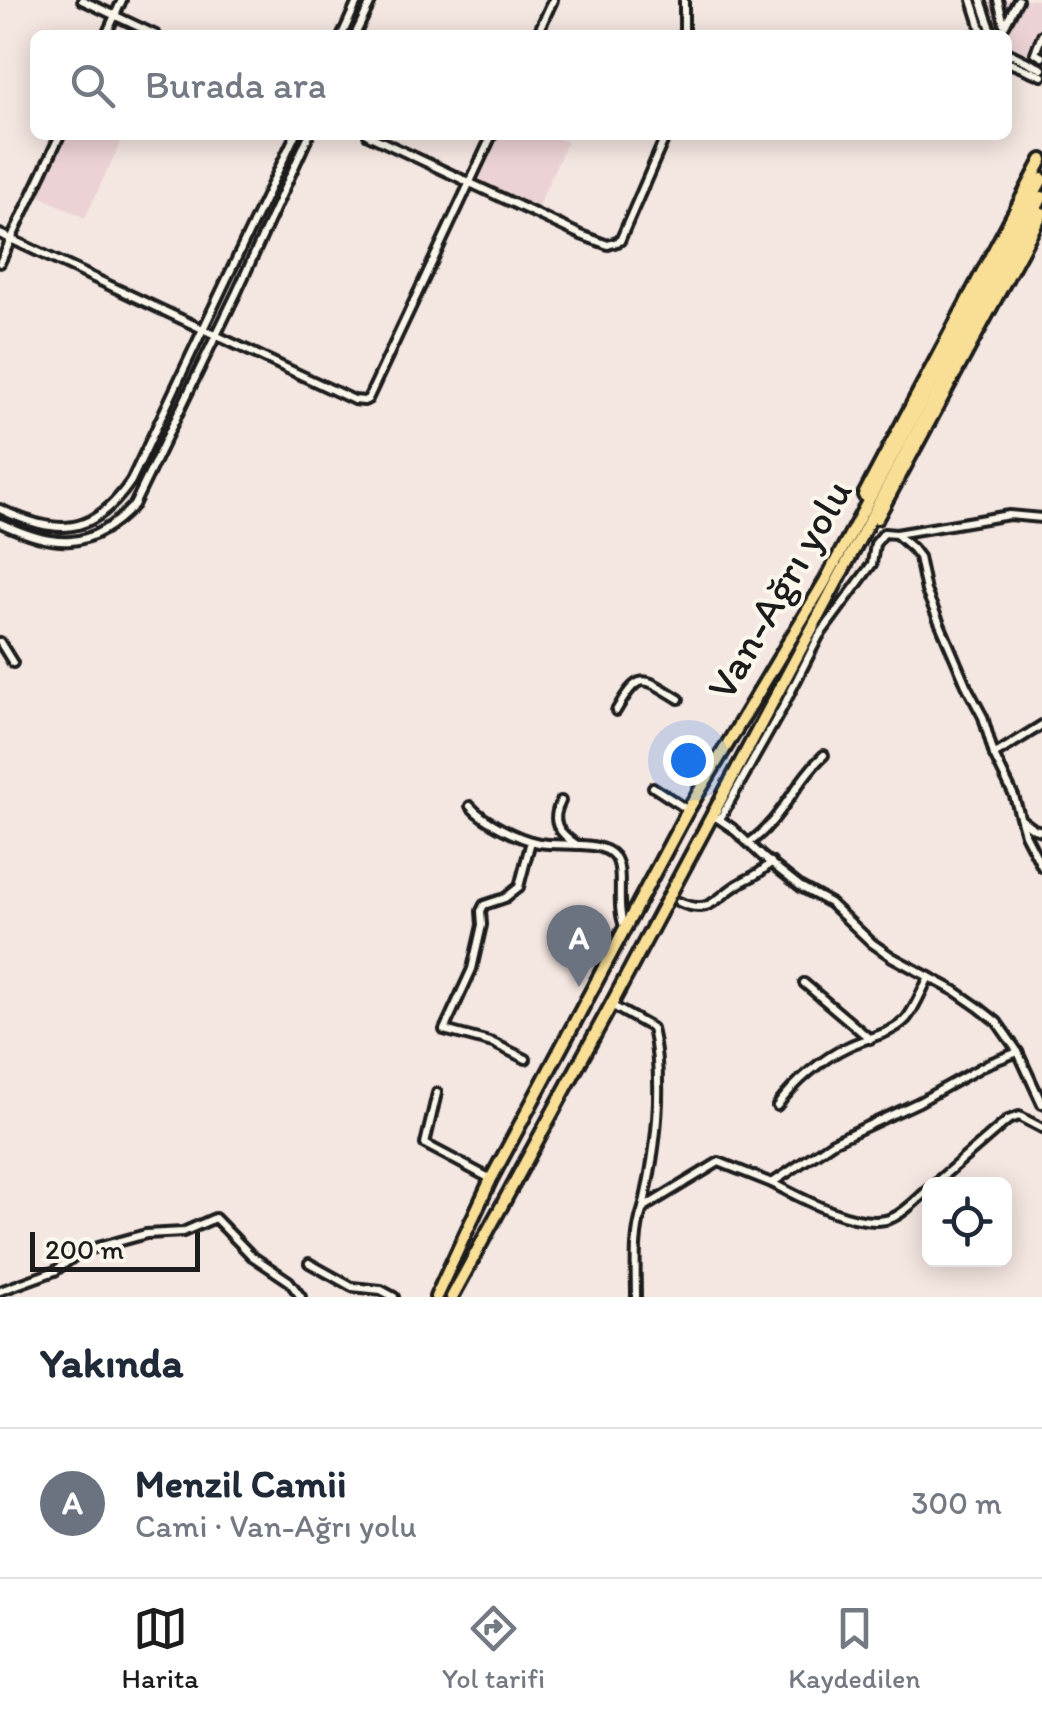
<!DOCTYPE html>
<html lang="tr">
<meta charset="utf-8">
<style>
body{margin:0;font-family:Itim,sans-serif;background:#f6f6f7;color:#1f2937}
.controls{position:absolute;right:30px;bottom:30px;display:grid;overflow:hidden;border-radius:15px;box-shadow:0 5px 25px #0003}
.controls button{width:90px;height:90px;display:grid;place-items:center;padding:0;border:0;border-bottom:2px solid #e0e1e3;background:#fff;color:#1f2937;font:50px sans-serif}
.scale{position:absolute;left:30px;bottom:25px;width:170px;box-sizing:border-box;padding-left:10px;border:5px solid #1c1c1c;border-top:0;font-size:28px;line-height:35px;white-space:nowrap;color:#1c1c1c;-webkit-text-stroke:8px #fbf7ec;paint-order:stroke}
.you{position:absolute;left:688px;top:760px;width:35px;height:35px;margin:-25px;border:8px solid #fff;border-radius:50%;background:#1a73e8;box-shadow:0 0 0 15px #1a73e833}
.badge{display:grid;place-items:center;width:65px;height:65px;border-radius:50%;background:#1c1c1c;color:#fff;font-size:32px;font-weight:700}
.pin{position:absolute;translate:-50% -82px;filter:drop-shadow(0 2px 5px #0008)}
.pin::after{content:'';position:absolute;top:52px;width:35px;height:30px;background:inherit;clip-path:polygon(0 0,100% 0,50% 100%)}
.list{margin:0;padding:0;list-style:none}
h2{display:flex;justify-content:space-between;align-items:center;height:130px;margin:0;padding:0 40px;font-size:42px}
h2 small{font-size:32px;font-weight:400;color:#747a83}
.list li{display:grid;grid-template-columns:65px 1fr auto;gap:30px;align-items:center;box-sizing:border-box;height:150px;padding:0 40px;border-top:2px solid #e0e1e3}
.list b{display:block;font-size:38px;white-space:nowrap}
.list p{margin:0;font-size:32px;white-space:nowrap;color:#747a83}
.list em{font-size:32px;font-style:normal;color:#747a83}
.icon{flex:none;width:55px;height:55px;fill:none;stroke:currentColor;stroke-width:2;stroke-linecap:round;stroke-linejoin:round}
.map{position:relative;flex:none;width:1042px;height:1297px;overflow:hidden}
.search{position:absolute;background:#fff;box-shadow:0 5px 25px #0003;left:30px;right:30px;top:30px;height:110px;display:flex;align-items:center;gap:25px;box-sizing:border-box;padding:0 35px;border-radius:15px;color:#747a83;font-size:38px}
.sheet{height:280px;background:#fff}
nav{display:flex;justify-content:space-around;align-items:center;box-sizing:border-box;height:140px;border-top:2px solid #e0e1e3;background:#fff;font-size:28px;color:#747a83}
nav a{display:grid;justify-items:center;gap:5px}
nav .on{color:#1c1c1c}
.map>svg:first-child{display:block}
.built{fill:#ecd2d4}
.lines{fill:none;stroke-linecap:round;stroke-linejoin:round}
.minor-casing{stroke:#1c1c1c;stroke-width:14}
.highway-casing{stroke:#1c1c1c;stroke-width:18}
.minor{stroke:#fbf7ec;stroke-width:6}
.highway{stroke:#f9df96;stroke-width:10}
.labels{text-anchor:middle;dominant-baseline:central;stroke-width:8;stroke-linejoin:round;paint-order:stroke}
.street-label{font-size:42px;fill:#1c1c1c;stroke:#fbf7ec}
</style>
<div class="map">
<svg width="1042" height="1297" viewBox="0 0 1042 1297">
<rect width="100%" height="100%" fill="#f4e6e1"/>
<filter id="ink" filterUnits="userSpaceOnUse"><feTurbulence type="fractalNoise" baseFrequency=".01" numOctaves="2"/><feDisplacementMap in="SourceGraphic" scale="20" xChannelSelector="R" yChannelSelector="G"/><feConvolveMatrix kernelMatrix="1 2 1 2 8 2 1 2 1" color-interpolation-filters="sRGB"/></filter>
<g filter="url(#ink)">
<g class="built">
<path d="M990,0H1042V62L1012,51L1007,43V35H1002L993,22Z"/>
<path d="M66,135H124L85,218L38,195Z"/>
<path d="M500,135H551L567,142L537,208L483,182L480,177Z"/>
</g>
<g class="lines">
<g class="minor-casing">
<g id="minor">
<path d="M82,0L156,35"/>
<path d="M972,0L983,35"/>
<path d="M981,0L993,35"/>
<path d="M998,0L1004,24"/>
<path d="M1005,25L1018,0"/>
<path d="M106,35L122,0"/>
<path d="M342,35L358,0"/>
<path d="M355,35L372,0"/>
<path d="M537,35L553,0"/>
<path d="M684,35V0"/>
<path d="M1042,35L1035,53L1042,57"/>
<path d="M1007,52L1042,69"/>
<path d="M1007,62L1042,76"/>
<path d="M368,135L581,235L608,245L620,241L666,135"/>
<path d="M0,234L354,400L364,401L368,399L492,135"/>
<path d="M0,263L60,135"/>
<path d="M0,509C57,536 93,537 131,481L295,135"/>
<path d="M0,523C55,548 90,552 134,505L237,292L309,135"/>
<path d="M896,534L1009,515L1042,518"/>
<path d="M0,642L13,663"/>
<path d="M616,711C639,671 642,676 679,699"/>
<path d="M994,755L1042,725"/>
<path d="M653,787L688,810"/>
<path d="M561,801C550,822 558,832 577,845"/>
<path d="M470,806C483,821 518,839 539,843C559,847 602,839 615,857C625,871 615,905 624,926"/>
<path d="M720,819L783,707L819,636L872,564L875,544L884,533L896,534L912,548L919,557L926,591L966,685L983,717L994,755L1014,796L1025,834L1042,867"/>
<path d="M1022,820L1034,829L1042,831"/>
<path d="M749,843C782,820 795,781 824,755"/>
<path d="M679,902C709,916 716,898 737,885C750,877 761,874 771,862"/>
<path d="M804,983L870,1039"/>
<path d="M611,1005L652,1028C665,1086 656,1151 643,1208L719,1162L772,1183L833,1142L919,1102L987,1064L1018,1052L997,1022L978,1007L955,991L892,957L872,943L830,903L801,887L763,857L732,828L713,815"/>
<path d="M1018,1052L1042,1104"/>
<path d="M526,1059L493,1043L444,1030L472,969L482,925L481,911L484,905L505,898L519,887L531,841"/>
<path d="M437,1093L425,1144L491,1179"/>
<path d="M777,1106C795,1082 821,1059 849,1046C867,1037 891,1035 906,1019C914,1010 923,988 929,977"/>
<path d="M772,1183C800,1198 861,1231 892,1218C906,1212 918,1198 930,1188"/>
<path d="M934,1184L1008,1120L1019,1116L1042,1128"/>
<path d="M309,1263L352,1287L381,1290L394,1297"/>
<path d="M0,1291L55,1271L80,1252L146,1234L183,1232L215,1218L252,1256L289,1281L301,1297"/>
<path d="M636,1297C636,1268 633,1236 643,1208"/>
</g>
</g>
<g class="highway-casing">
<g id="highway">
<path d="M864,495L1042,160"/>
<path d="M877,518L1042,213"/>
<path d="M436,1297L491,1179L688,810L824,583L1042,179"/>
<path d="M452,1297L611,1005L1042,197"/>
</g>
</g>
<use href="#minor" class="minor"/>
<use href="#highway" class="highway"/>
</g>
</g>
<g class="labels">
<g class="street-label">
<text transform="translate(779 589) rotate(-60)">Van-Ağrı yolu</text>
</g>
</g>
</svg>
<div class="controls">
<button><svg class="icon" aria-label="locate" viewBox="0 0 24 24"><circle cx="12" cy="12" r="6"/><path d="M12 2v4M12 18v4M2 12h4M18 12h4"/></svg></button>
</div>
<div class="scale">200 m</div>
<div class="you"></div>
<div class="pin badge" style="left:579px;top:987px;background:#6b7280">A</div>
<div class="search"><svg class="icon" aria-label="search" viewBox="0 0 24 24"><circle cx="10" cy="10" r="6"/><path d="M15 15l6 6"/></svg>Burada ara</div>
</div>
<section class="sheet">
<h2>Yakında<small></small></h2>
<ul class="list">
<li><span class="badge" style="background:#6b7280">A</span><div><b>Menzil Camii</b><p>Cami · Van-Ağrı yolu</p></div><em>300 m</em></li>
</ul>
</section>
<nav>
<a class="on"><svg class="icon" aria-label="map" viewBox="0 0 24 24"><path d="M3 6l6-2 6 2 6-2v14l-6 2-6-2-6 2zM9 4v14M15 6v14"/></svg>Harita</a>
<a><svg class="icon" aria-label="directions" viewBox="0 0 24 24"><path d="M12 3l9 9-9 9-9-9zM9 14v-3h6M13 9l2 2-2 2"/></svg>Yol tarifi</a>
<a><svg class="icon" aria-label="saved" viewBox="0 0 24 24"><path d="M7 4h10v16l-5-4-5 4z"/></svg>Kaydedilen</a>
</nav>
